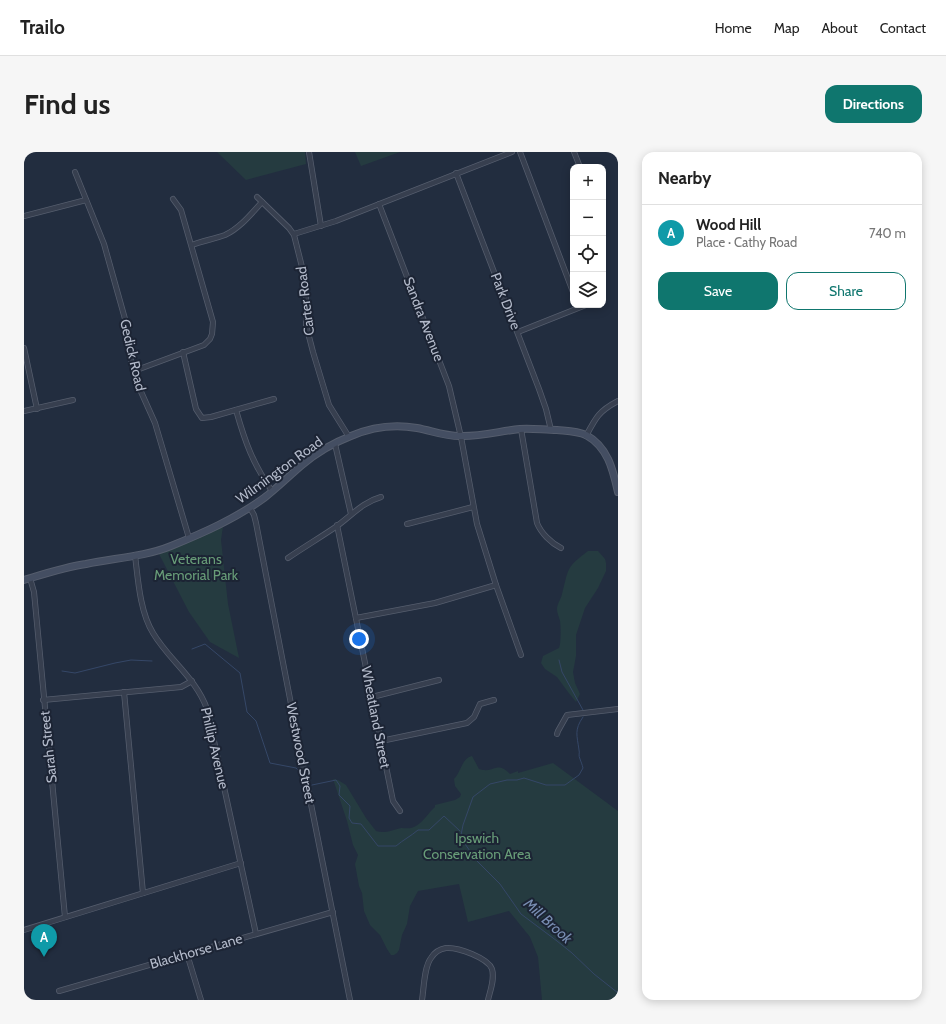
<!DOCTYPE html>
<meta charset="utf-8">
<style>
body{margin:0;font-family:Cabin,sans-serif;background:#f6f6f6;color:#222}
.controls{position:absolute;right:12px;top:12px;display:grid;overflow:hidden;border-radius:8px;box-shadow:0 2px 10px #0003}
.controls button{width:36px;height:36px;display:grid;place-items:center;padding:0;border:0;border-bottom:1px solid #e0e0e0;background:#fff;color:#222;font:20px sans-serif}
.you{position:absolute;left:335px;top:487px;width:14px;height:14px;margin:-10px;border:3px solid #fff;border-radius:50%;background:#1a73e8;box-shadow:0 0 0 6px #1a73e833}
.badge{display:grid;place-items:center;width:26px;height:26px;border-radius:50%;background:#0f766e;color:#fff;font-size:13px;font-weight:700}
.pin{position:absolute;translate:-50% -33px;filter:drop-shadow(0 1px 2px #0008)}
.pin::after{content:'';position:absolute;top:21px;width:14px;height:12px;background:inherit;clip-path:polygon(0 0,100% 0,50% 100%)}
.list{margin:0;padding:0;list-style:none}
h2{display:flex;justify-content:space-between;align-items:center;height:52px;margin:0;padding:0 16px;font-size:17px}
h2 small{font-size:13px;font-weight:400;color:#767676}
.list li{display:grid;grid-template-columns:26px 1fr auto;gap:12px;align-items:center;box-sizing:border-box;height:56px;padding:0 16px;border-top:1px solid #e0e0e0}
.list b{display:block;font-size:15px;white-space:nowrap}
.list p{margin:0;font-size:13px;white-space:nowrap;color:#767676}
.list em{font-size:13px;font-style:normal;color:#767676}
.actions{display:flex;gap:8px;padding:12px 16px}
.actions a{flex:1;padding:9px 0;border:1px solid #0f766e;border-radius:12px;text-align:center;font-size:14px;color:#0f766e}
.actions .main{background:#0f766e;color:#fff}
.icon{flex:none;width:22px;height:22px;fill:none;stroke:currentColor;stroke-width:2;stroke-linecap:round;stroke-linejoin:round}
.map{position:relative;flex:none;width:594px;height:848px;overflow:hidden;border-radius:12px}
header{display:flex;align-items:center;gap:24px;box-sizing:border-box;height:56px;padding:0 20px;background:#fff;border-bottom:1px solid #e0e0e0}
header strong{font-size:19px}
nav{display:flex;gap:22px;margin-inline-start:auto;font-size:14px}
.intro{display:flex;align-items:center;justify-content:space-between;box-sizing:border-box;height:96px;padding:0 24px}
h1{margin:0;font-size:28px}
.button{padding:10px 18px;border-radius:12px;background:#0f766e;color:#fff;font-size:14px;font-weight:700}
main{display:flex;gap:24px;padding:0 24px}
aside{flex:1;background:#fff;border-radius:12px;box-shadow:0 2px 10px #0003}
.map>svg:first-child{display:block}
.green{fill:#253b40}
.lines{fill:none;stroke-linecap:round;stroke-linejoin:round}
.stream{stroke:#354767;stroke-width:1}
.minor-casing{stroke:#555d6d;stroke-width:6}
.secondary-casing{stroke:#555d6d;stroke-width:8}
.minor{stroke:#373f4f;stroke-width:4.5}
.secondary{stroke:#444e62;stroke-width:6}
.labels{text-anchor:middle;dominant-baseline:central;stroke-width:4;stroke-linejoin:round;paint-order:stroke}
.street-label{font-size:14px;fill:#b3baca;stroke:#1c2434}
.park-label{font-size:14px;fill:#689d78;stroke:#1c2434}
.water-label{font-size:15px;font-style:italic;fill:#798eb3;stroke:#1c2434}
</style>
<header>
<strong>Trailo</strong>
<nav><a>Home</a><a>Map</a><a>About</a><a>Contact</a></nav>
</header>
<div class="intro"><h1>Find us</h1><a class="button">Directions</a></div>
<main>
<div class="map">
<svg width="594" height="848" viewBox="0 0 594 848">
<rect width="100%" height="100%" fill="#222d3f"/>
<g class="green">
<path d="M193,0H281L282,12L222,28Z"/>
<path d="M331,0H376L337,14Z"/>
<path d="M198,374H199L197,388L204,452L215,506L186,490L165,460L135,402Z"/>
<path d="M564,399H574L581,407L582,411V419L574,436L561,456L552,483V504L549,520L551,531L556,542L552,550L544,540L533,525L521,517L517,511L519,504L535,496C537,492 537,475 536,469C535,465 533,461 533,457C533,452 537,447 538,442C545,415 542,416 564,399Z"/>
<path d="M448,604L455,617C471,622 472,608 486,622L494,619V621L529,611L594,659V848H518L514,805L506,785L485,759L444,770L435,732L394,739L386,754L383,772L378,783L375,798L373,801L370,803H367L363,797L356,783L346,773L340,759L338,741L335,734L331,712L334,703L329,693L323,669L309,627L314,628L322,633L342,666L352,679C361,682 369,678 377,676C382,676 386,677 390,675C399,671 404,661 411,655V653L431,648L436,645L437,642L431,634L430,627C437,620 438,606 448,604Z"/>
</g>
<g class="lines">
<g class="stream">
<path d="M168,497L181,492L216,521L223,560L232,569L246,611L272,616L277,621"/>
<path d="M535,508L538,520L559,558"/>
<path d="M38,519L51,521L91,511L107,508L128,509"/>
<path d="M559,565C550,578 553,583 555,598C556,601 554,603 556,607C557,610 558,612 559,616L555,623L541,633H522L500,626L493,628H483L466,632L449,645L439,673L437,683L441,692L453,709L476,732L497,762L533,789L548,801L570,822L594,841"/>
<path d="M288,633L312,628L316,634L315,643L326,654L325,666L328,671L337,672L354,694H372C379,688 387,684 394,678H405L420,664L436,679"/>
</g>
<g class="minor-casing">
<g id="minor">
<path d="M285,0L297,74"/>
<path d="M496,0L549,140"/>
<path d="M550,0L556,15"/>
<path d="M51,20L80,92L103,174L107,208L114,233L131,271L165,386"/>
<path d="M432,21L515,237L522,257L527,278"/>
<path d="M233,45L265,76L270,83L282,131V173L289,200L305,253L325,285"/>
<path d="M355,52L425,234L437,285L453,372L472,433L497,503"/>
<path d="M0,64L62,48"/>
<path d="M270,82L312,69L488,0"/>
<path d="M168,93C178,89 190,87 201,83C216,76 227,62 238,50"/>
<path d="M494,180L562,153"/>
<path d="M0,196L13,257"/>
<path d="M159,200L172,257L178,266L187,265L250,247"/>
<path d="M110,219L180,193L186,187L188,182L189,170L157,58L149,47"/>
<path d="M212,258C221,290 229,312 248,339"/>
<path d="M0,259L49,248"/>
<path d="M497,277L513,371C517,381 527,391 537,396"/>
<path d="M562,284C572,265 575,259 594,249"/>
<path d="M311,292L327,362"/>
<path d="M226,356L230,363L232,371L267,552L326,848"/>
<path d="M383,372L449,355"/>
<path d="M313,373L369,649L376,659"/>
<path d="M111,403C114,428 116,460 129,481C145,508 172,526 183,557L232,782"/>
<path d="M264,406C280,395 297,385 313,374C328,363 339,350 357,345"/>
<path d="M6,426L10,440L41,765"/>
<path d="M332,466L411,451L472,433"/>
<path d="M100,540L119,741"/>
<path d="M348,545L415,528"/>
<path d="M19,548L157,535L168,529"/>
<path d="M533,582L534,579L543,563L594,557"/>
<path d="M357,589L443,571L450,565L456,552L470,548"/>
<path d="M0,778L217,711"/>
<path d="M163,802L177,848"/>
<path d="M35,839L309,760"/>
<path d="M398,848C400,836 400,815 407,806C410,801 416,797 422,796C434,795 464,806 468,817C471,827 466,839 464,848"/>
</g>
</g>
<g class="secondary-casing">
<path id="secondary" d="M0,428C20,422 41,415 62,412C90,406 120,405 147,394C179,381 211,367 240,346C253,336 265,324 278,313C292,301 309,291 327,284C348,275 370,272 393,276C409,279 422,285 439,284C458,284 477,279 496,277C508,276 520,278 533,278C543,279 553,279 562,283C584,295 589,318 594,340"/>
</g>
<use href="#minor" class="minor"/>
<use href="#secondary" class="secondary"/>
</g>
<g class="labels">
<g class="street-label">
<text transform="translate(281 149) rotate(-97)">Carter Road</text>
<text transform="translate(482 149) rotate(69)">Park Drive</text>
<text transform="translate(400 167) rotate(69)">Sandra Avenue</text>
<text transform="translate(109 203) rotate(77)">Gedick Road</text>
<text transform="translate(255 318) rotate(-36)">Wilmington Road</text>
<text transform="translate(352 565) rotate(79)">Wheatland Street</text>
<text transform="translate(24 595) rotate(-96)">Sarah Street</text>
<text transform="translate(191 596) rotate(77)">Phillip Avenue</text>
<text transform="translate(277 601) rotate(79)">Westwood Street</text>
<text transform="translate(172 799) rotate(-16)">Blackhorse Lane</text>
</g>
<g class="park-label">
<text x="172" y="407">Veterans<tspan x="172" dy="16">Memorial Park</tspan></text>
<text x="453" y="686">Ipswich<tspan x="453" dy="16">Conservation Area</tspan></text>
</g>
<g class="water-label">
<text transform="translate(524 769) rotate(42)">Mill Brook</text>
</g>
</g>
</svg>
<div class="controls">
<button>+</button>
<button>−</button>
<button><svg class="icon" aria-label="locate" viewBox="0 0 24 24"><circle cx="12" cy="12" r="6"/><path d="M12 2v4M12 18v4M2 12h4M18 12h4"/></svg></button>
<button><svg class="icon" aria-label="layers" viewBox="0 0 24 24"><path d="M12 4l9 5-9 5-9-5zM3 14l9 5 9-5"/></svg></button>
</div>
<div class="you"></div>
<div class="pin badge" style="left:20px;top:805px;background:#0f9aa8">A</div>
</div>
<aside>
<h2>Nearby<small></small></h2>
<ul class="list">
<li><span class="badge" style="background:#0f9aa8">A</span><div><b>Wood Hill</b><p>Place · Cathy Road</p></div><em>740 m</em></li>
</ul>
<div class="actions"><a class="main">Save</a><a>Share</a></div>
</aside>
</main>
